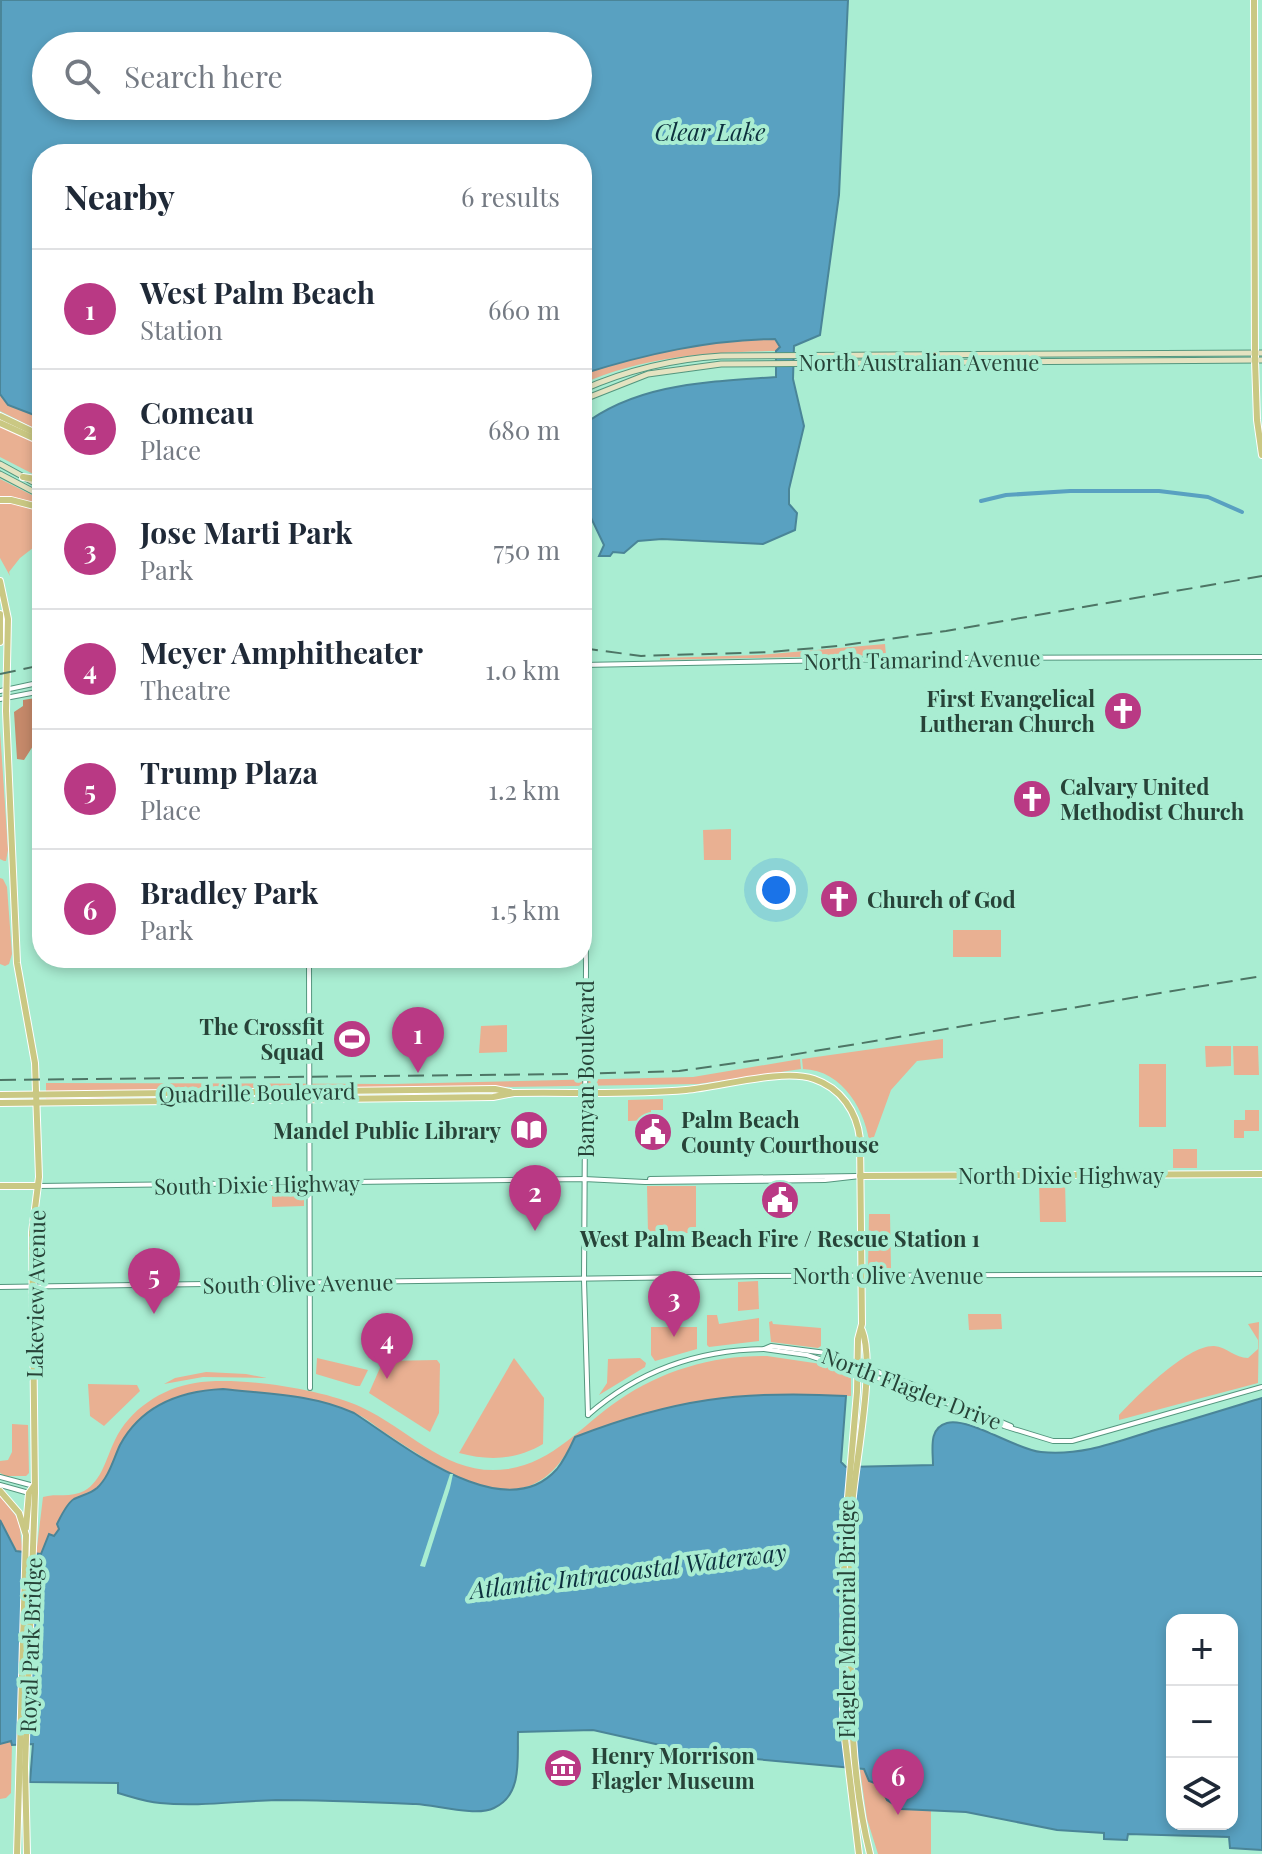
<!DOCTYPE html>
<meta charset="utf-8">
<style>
body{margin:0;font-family:"Playfair Display",serif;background:#f2f2f3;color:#1f2937}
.controls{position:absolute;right:24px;bottom:24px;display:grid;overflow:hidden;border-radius:16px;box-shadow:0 4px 12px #0003}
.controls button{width:72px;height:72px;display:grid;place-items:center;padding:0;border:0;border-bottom:2px solid #e0e1e3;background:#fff;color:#1f2937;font:40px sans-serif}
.you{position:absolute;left:776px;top:890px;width:28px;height:28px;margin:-20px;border:6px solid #fff;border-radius:50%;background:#1a73e8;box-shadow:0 0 0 12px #1a73e833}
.badge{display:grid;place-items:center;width:52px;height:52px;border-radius:50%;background:#b93984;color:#fff;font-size:26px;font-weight:700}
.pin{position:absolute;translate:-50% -66px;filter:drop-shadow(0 2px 4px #0008)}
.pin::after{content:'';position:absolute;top:42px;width:28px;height:24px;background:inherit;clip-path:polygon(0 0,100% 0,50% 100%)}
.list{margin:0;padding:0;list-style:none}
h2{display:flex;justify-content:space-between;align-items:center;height:104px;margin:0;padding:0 32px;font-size:34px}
h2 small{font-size:26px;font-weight:400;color:#747a83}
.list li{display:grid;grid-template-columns:52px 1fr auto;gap:24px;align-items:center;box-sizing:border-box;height:120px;padding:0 32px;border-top:2px solid #e0e1e3}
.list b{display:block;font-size:30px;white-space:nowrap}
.list p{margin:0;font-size:26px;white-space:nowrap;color:#747a83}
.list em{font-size:26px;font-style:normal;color:#747a83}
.icon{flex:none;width:44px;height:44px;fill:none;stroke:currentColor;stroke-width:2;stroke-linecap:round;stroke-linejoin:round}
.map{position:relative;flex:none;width:1262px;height:1854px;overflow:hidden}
.search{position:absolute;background:#fff;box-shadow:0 4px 12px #0003;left:32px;top:32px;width:560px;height:88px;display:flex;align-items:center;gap:20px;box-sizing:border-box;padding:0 28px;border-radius:44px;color:#747a83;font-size:30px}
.panel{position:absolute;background:#fff;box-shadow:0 4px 12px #0003;left:32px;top:144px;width:560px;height:824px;border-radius:32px}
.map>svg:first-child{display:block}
.green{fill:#e9b092}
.forest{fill:#c5896a}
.water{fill:#59a1c1;stroke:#4a8598;stroke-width:2;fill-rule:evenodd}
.pier{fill:#a9edd2}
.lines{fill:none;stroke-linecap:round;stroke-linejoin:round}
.canal{stroke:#59a1c1;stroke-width:4}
.tertiary-casing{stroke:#54967e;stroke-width:6}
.secondary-casing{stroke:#54967e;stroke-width:7}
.primary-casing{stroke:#fff;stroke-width:8}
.tertiary{stroke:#fff;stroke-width:4}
.secondary{stroke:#e4e3c1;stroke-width:5}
.primary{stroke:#cac883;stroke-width:6}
.rail{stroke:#4d7565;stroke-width:2;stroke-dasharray:16 8;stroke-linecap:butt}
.labels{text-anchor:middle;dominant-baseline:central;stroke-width:8;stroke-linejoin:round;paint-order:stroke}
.street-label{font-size:22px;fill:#274338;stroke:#a9edd2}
.poi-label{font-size:22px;font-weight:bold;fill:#274338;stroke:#a9edd2;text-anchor:start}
.water-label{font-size:24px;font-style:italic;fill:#0d303e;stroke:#a9edd2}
</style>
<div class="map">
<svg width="1262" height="1854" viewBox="0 0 1262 1854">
<rect width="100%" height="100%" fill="#a9edd2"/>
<g class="green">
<path d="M776,339L780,348L776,351C709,352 644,356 582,384V374C646,354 708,340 776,339Z"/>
<path d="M0,394L8,405L42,418V432L0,411Z"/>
<path d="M0,425L42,445V476L35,475L0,457Z"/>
<path d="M0,479L42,500V506L0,498Z"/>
<path d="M0,502H10L42,510V541L20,558L9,572L10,576L0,558Z"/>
<path d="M885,644L886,655L660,660V658L759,655Z"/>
<path d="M0,730L8,850L6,861H4L0,859Z"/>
<path d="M731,829V860H704L703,830Z"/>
<path d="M0,878L3,879L7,887L12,954L9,964L5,966L0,964Z"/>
<rect x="953" y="930" width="48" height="27"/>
<path d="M507,1025V1052L479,1053L481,1026Z"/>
<path d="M943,1039V1058L917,1061L891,1090L870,1148C867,1112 843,1070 803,1069L802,1059Z"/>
<path d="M1205,1046H1231V1066L1206,1067Z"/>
<path d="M1233,1046H1258L1259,1075H1234Z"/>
<path d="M800,1059L801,1069L698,1084L109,1093L103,1098L46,1099V1083L392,1084L693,1077Z"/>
<rect x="1139" y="1064" width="27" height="63"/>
<path d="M663,1099V1110H651V1120L628,1121V1100Z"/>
<path d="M1245,1110H1259V1131H1244V1138H1234V1120H1245Z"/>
<rect x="1173" y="1149" width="24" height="19"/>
<path d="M1039,1182H1065L1066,1222H1040Z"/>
<path d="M647,1186H696V1233H648Z"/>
<path d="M272,1187H304V1206L272,1207Z"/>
<path d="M869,1214H890L891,1269L868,1270Z"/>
<path d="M758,1281L759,1309L738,1311V1282Z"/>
<path d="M968,1314H1001L1002,1329L969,1330Z"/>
<path d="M707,1315H717L719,1324L759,1318V1341L709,1347L707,1345Z"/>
<path d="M772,1321L773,1324L821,1328V1346L818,1348L771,1342L769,1322Z"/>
<path d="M1259,1322L1258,1383L1119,1420V1415C1137,1396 1187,1345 1214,1346C1227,1347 1235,1358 1248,1358L1258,1349V1340L1248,1324Z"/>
<path d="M651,1327H697V1349L655,1361L651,1355Z"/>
<path d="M767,1356L821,1364L848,1373L851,1378V1396C744,1391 675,1399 575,1437C530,1534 450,1475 387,1434C377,1428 363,1414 351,1413C329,1411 305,1414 284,1414C237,1415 190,1415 143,1416L130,1430L110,1471L97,1488L73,1500L57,1523L63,1529L55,1540L47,1538L41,1554L17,1551L0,1520V1496L19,1520L22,1547H37L43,1497C56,1493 71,1498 84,1491C102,1481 106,1458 115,1440C129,1410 162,1388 195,1383C238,1376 322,1389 361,1407C411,1430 448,1478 508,1469C554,1462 582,1425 619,1400C662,1370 715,1355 767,1356Z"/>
<path d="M317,1358L368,1370L360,1386H356L316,1374Z"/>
<path d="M514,1358L544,1398L543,1444C516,1460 489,1461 459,1453Z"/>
<path d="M640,1358L646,1363L645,1367L599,1395L607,1383L608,1359Z"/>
<path d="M437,1360L440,1364L439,1413L430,1432L369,1393L383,1361Z"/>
<path d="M206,1372L246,1374L267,1378L203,1377L164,1384L175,1378Z"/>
<path d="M88,1384L137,1385L140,1391L104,1426L90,1416Z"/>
<path d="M12,1424L28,1425L29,1473L26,1476H6L0,1473V1461L8,1460L12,1452Z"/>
<path d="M12,1741L11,1793L6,1798L0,1799V1744Z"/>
<path d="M860,1770H866L869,1781L880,1785L890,1803L895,1806L931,1810V1854H878L867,1819Z"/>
</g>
<path class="forest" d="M42,697V743L33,746L24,760L17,759L14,712L23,706V700Z"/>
<g class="water">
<path d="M1,0H848L839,195L820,335L794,346L793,379L804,426L789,489V504L797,513L795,530L763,544L662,539L638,541L624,553L613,552L610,556H599L604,545L582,499V426C637,383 709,382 776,377V351L780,347L775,339C708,340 646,354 582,374V154H42V418L8,405L0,394ZM46,46H578V106H46Z"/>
<path d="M223,1389C267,1394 313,1394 354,1413C401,1443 504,1529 557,1469C565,1459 570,1448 575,1437C673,1399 742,1390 846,1396L841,1462L846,1467L933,1465C933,1450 928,1428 947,1423C969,1417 1017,1450 1041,1452C1083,1456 1116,1442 1155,1430C1191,1420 1226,1409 1262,1398V1850L1230,1848L1229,1837L1128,1834L1127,1840L1104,1839V1833L1057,1830L966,1812L901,1809L887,1800L880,1785L869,1781L864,1769L700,1754L593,1730L518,1732C517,1758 523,1795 494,1808C476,1817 436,1805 416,1804C369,1802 323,1800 276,1800C237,1801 198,1807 160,1803C146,1802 132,1797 118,1793V1783L30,1782L33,1744L12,1745L11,1741L0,1744V1520L16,1551L41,1554L49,1534L54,1536L59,1529L57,1524C61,1516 67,1503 74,1499C82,1495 90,1494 97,1488C109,1477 113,1460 120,1445C141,1406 180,1391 223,1389ZM1172,1620H1232V1824H1172Z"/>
</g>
<path class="pier" d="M450,1474H453L450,1488L425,1567L420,1566Z"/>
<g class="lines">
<path class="canal" d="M981,501L1006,495L1070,491H1159L1208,497L1242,512"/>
<g class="tertiary-casing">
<g id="tertiary">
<path d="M582,579L586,967L584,1280L588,1415"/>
<path d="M582,665L946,658L1262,657"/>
<path d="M0,691L42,682"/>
<path d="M0,699L42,691"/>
<path d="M309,958L310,1388"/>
<path d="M650,1179L857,1176"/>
<path d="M38,1186L584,1179L645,1182L825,1180L860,1176"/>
<path d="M0,1287L763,1276L1262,1274"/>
<path d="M764,1349L807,1355L911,1389L1004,1426L1053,1441H1072L1262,1387"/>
<path d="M588,1415C638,1371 697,1350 764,1349L771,1346L826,1353L911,1384L1011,1426"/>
<path d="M0,1477L34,1486"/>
<path d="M0,1485L29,1493"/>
</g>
</g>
<g class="secondary-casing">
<g id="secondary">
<path d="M582,390C627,370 672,359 721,356L1262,353"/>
<path d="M582,400L648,374L721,364L1262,360"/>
<path d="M0,464L42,487"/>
<path d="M0,474L42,496"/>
</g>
</g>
<g class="primary-casing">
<g id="primary">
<path d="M1254,0L1255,360L1257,420L1262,455"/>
<path d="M0,416L42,436"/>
<path d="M0,423L42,442"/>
<path d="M23,477L42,480"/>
<path d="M0,500H11L42,508"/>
<path d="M0,581L8,619L6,711L17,963L35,1063L39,1177L32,1232L35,1493L25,1767L27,1854"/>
<path d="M0,614V642"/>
<path d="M0,1095L495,1089L510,1092"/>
<path d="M0,1103L493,1097L514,1093C571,1092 629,1095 686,1090C721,1087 783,1068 814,1079C841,1088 857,1112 860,1139L862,1324L858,1339L857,1392L844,1544L843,1722L859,1854"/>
<path d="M860,1176L1262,1174"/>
<path d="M0,1186H38"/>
<path d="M862,1330C876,1365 855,1464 852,1506C850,1541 851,1576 851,1610C850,1693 850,1773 870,1854"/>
<path d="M0,1491L19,1513L26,1535L17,1854"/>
<path d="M26,1528L29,1493L34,1486"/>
</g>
</g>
<use href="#tertiary" class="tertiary"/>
<use href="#secondary" class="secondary"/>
<use href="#primary" class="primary"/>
<g class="rail">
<path d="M582,648L641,656L770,652L838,646L946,631L1262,576"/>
<path d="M0,674L42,665"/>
<path d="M0,1080L578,1074L679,1071L779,1057L1262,976"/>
</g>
</g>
<defs>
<g id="church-disc" transform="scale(2)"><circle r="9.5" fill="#b93984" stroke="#a9edd2"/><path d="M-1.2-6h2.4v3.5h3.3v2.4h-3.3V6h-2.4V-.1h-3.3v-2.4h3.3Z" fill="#fff"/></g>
<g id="stadium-disc" transform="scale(2)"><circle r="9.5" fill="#b93984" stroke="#a9edd2"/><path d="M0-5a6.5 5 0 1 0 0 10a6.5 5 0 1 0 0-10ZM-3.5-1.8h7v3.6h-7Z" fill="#fff"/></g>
<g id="library-disc" transform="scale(2)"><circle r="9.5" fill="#b93984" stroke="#a9edd2"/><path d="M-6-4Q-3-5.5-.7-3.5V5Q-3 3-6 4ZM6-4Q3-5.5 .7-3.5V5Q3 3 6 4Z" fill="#fff"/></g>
<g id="civic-disc" transform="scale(2)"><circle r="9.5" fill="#b93984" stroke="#a9edd2"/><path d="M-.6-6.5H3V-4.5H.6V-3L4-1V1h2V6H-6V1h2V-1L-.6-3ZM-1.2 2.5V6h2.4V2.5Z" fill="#fff"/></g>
<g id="museum-disc" transform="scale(2)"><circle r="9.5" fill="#b93984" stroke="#a9edd2"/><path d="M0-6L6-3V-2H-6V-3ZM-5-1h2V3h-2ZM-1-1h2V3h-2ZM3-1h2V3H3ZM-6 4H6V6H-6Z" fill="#fff"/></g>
</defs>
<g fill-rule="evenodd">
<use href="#church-disc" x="1123" y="711"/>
<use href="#church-disc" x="1032" y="799"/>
<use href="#church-disc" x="839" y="899"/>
<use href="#stadium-disc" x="352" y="1039"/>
<use href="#library-disc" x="529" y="1130"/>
<use href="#civic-disc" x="653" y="1132"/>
<use href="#civic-disc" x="780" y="1200"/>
<use href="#museum-disc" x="563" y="1768"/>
</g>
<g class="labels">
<g class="street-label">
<text x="919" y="362">North Australian Avenue</text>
<text transform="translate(922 659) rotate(-1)">North Tamarind Avenue</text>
<text transform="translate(585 1069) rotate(-90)">Banyan Boulevard</text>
<text transform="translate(257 1092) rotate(-1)">Quadrille Boulevard</text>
<text x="1061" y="1175">North Dixie Highway</text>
<text transform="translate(257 1184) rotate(-1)">South Dixie Highway</text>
<text x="888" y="1275">North Olive Avenue</text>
<text transform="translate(298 1283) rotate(-1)">South Olive Avenue</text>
<text transform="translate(35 1294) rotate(-89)">Lakeview Avenue</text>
<text transform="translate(912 1388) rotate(21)">North Flagler Drive</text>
<text transform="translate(846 1619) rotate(-90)">Flagler Memorial Bridge</text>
<text transform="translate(30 1645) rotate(-88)">Royal Park Bridge</text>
</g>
<g class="poi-label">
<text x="1095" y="698" text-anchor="end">First Evangelical<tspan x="1095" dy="25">Lutheran Church</tspan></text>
<text x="1060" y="786">Calvary United<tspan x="1060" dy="25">Methodist Church</tspan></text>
<text x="867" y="899">Church of God</text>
<text x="324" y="1026" text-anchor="end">The Crossfit<tspan x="324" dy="25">Squad</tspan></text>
<text x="681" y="1119">Palm Beach<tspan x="681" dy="25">County Courthouse</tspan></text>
<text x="501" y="1130" text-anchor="end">Mandel Public Library</text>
<text x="780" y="1238" text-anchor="middle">West Palm Beach Fire / Rescue Station 1</text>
<text x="591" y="1755">Henry Morrison<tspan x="591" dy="25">Flagler Museum</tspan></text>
</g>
<g class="water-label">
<text x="710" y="131">Clear Lake</text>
<text transform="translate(628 1570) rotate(-7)">Atlantic Intracoastal Waterway</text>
</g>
</g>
</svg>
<div class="controls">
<button>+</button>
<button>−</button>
<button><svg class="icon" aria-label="layers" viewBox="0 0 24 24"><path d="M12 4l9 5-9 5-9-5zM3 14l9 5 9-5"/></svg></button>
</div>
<div class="you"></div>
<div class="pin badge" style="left:418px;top:1073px">1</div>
<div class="pin badge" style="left:535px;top:1231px">2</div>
<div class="pin badge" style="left:674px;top:1337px">3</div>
<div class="pin badge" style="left:387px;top:1379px">4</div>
<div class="pin badge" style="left:154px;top:1314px">5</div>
<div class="pin badge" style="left:898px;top:1815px">6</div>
<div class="search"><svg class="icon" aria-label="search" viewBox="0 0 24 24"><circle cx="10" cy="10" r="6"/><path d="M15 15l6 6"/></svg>Search here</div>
<section class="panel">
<h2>Nearby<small>6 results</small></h2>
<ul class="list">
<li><span class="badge">1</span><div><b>West Palm Beach</b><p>Station</p></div><em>660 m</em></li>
<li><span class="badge">2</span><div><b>Comeau</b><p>Place</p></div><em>680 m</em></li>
<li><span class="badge">3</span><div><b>Jose Marti Park</b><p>Park</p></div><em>750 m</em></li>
<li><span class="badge">4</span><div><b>Meyer Amphitheater</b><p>Theatre</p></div><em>1.0 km</em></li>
<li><span class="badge">5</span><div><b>Trump Plaza</b><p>Place</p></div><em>1.2 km</em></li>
<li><span class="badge">6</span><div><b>Bradley Park</b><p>Park</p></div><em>1.5 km</em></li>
</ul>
</section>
</div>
